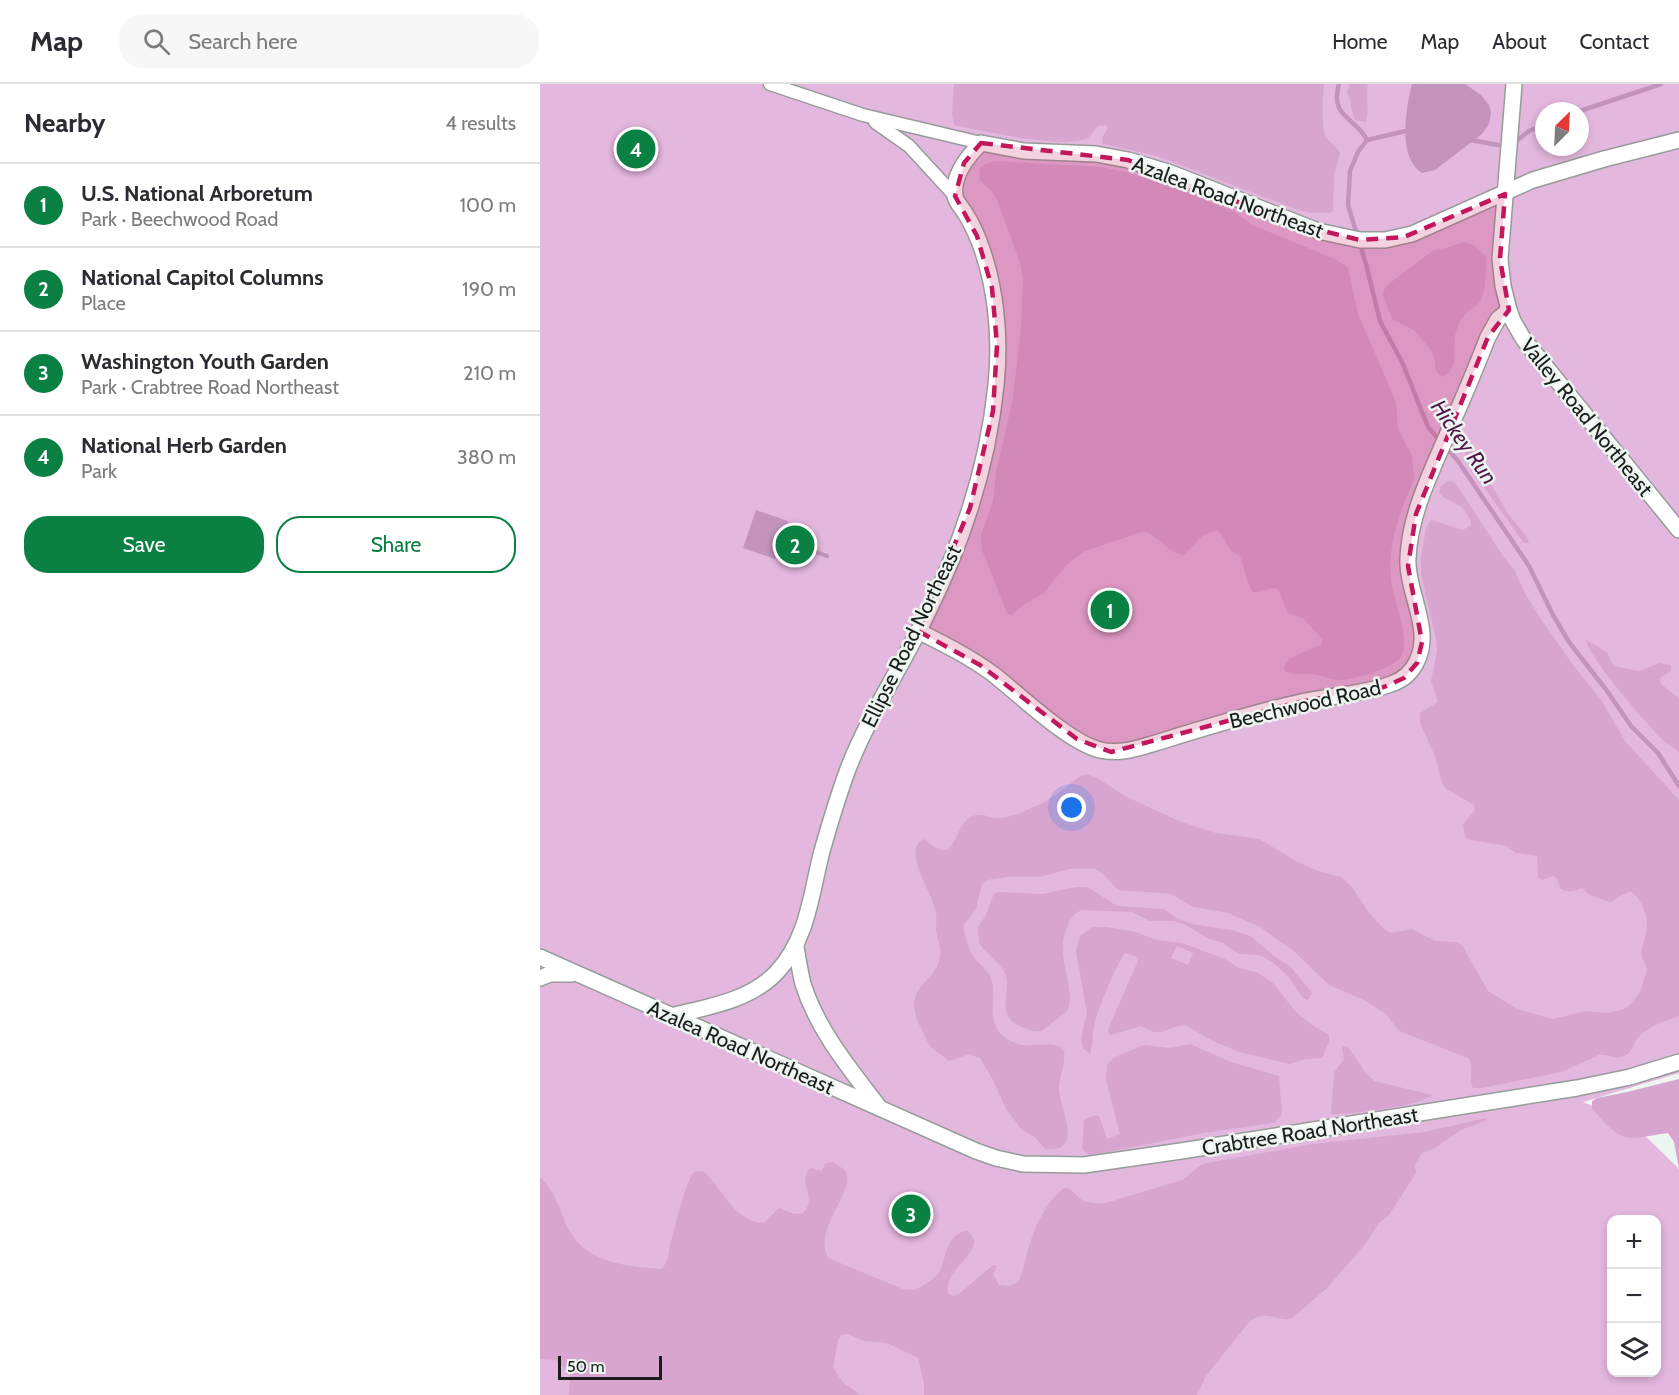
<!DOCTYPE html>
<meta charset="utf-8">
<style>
body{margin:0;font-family:Cabin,sans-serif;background:#f7f7f7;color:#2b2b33}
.controls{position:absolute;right:18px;bottom:18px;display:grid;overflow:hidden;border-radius:12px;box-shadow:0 3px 9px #0003}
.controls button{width:54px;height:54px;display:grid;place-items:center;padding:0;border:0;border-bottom:2px solid #e1e1e2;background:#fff;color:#2b2b33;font:30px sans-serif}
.compass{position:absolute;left:995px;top:18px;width:54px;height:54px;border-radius:50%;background:#fff;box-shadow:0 3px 9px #0003;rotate:24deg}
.scale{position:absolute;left:18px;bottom:15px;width:104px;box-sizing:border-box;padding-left:6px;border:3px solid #1a1d1b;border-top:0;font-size:16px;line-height:21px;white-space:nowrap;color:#1a1d1b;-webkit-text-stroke:4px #ecf5f0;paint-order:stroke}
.you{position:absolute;left:532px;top:724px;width:21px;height:21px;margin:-15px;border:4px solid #fff;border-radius:50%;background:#1a73e8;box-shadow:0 0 0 9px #1a73e833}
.badge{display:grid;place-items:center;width:39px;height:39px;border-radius:50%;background:#0b8043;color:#fff;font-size:20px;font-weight:700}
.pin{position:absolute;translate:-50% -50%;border:3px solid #fff;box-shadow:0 2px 6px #0006}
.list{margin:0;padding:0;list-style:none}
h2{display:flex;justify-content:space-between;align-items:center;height:78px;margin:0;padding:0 24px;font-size:26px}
h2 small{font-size:20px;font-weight:400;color:#7c7c81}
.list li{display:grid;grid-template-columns:39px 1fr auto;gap:18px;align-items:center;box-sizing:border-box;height:84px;padding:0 24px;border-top:2px solid #e1e1e2}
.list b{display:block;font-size:22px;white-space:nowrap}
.list p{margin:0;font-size:20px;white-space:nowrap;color:#7c7c81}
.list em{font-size:20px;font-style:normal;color:#7c7c81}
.actions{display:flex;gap:12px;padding:18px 24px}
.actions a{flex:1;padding:14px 0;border:2px solid #0b8043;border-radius:24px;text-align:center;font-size:21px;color:#0b8043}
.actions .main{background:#0b8043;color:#fff}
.icon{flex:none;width:33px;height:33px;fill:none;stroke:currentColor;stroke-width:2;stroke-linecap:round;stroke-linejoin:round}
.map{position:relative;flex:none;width:1139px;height:1311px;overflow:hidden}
header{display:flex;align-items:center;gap:36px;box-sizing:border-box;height:84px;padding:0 30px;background:#fff;border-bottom:2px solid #e1e1e2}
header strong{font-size:28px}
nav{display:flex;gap:33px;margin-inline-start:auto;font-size:21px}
.search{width:420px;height:54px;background:#f7f7f7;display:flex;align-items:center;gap:15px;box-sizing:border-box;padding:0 21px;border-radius:24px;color:#7c7c81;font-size:22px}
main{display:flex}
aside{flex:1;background:#fff}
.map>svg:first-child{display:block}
.green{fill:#e4b7de;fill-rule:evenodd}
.forest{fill:#d7a5d0;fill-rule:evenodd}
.water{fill:#c493bd}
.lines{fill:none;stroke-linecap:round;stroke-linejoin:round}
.stream{stroke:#c493bd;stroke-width:4.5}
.pedestrian-casing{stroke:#959d99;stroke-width:15}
.minor-casing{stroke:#959d99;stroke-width:18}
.pedestrian{stroke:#fff;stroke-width:12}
.minor{stroke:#fff;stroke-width:15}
.marked{fill:#c2185b;fill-opacity:0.2;stroke:#c2185b;stroke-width:4.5;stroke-dasharray:12 8;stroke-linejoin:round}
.labels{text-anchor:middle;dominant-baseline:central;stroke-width:5;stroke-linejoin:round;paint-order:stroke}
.street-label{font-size:21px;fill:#1a1d1b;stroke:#ecf5f0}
.water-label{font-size:22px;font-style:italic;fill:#50174c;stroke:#ecf5f0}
</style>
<header>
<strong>Map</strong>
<div class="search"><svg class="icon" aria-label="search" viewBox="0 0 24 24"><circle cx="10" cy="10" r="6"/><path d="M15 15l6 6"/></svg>Search here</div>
<nav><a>Home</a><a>Map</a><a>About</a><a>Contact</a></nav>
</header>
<main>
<aside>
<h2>Nearby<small>4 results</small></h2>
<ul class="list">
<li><span class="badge">1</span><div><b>U.S. National Arboretum</b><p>Park · Beechwood Road</p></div><em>100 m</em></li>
<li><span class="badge">2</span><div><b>National Capitol Columns</b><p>Place</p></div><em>190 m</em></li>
<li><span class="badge">3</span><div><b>Washington Youth Garden</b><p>Park · Crabtree Road Northeast</p></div><em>210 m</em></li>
<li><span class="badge">4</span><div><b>National Herb Garden</b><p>Park</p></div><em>380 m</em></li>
</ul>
<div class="actions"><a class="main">Save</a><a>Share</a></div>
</aside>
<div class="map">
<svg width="1139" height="1311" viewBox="0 0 1139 1311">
<rect width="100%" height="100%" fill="#ecf5f0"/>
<path class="green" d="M0,0H1139V989L1043,1018L1091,1038L1139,1085V1311H0ZM1004,27H1040V63H1004ZM1072,1136H1116V1288H1072Z"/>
<g class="forest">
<path d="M414,0H784C783,11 780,47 787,54C791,60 796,61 800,69L794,92L793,127L790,129H771L758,126L617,72L563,60L562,54L568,44L566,41L558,42C555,45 552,50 549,53C531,67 438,46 414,41L412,31Z"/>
<path d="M810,0H828C825,12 830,25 826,38L815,36C811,27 812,18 807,9Z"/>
<path d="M456,77L562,83L585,88L627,101L695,128L712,141L795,175L808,184L818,230L856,318L858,345L872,372L874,396C859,430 846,463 852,502C855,521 872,558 860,574C851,585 814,596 800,596C791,596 782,591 773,590C766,589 732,595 749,575L782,560V555L763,534L748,529L738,505C729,503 722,509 713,508L709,502L700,472C683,463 688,454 676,446L662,452L644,471C628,470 619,452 604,447L545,467L527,480L504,509L483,521L472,531L467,529L442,466L441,451L453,417L456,388L473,314L481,242L483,196L480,178L457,116L453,109L439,95L440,84L445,80Z"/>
<path d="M924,158L934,161L947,174C945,188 947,207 939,219C936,223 931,224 928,227C921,233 917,243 915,252C913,266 919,287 902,293L896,287L895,276L891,266L874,246L853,236L845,218L843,209L846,202L894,166L906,164Z"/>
<path d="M932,367L968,430L987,453L989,459H984L930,384L925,368Z"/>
<path d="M910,396L916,400L963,472L974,485L986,511L1001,535L1033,581L1062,617L1085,657L1139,716V932C1125,937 1106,943 1097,955C1092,961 1092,970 1082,973C1074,976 1068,969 1059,971L1021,988L942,1004H933C928,994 935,983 928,974L859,947L846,930L824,916L789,901L755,868L720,843L688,829L653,823L631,810L578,806L563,790L555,785H530L499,793H468L447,796L442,800L436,825L423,842C426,855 428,866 436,876C440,881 446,885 449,890C462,911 437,943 475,959C491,966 512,954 524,966C526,980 519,992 519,1005C519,1023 546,1070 505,1065L495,1053L482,1046L466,1025L452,994L440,974L429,970L409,977C403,971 396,968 391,963C388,960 386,954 384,951C377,936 368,919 380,904C389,892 395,891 400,874C402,865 398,856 396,847C396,841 397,835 396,829C395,813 359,764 385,755C418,787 411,741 433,732C443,728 450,735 460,734C468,733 479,730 487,726C497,722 507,717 516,711C527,704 534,694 546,690L559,695L585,712L639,737L676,749L719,755L756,777L778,787L801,793L812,803L830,830L845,846L851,849L872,845L895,857L916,858L922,861L948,907L977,925L1013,935L1046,927L1068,929L1082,926L1090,921L1100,908L1107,886C1106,882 1103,877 1102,873C1100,865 1105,857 1106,849C1109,834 1103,815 1090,807L1070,818L1049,811L1042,804C1034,807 1029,809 1021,805L1016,794L1013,792L1002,796L998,794L997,772L976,769L966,762L930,756L925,753L923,740L935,726L934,721L906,705L902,699L895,672L880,639V629L898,618L891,597L897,567L896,555L881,490V474L886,444L891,436L923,446L931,441V436L922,423L903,413L899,408L901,402Z"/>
<path d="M1046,556L1067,568L1072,579L1078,583L1099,587L1120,579L1131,581V587L1120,594L1121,600L1139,615V669C1133,661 1128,662 1122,655C1104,636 1052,578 1046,556Z"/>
<path d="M536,803H547L554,807L577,822L624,825L637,834L652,840L692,846L712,853L734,872L750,882L772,909L768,916L763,914L747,891L731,877L719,871L699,870L683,859L667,854L644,840L633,837H610L592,828L542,826C534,829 530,835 527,843C514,874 536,899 528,926L502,947C494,948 488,946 480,942C453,930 474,904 464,887C457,877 446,869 439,859L438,843L446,831L453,812L457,808L503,810Z"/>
<path d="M552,843H567L596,848L616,856L642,859L685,875L699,884L718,889L733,899L756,928L772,941L789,951V958L782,974L765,975L750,980L699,968L673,957L645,941C622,943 626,956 601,942L571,951L568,949L569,943L598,877L595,872L585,869C578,876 556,930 554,942C552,952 553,960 550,970L543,964L541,954L547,929L536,867L540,852ZM637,862L653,869L648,881L631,874Z"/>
<path d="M650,960L691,978L739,992L742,1030L734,1039L664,1049L563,1069L549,1071L542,1065L544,1036L555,1031L559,1032L567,1055L580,1050L566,996L567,981L573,974L603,961L631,964Z"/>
<path d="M805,962L808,963L825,988L834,997L892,1011C885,1021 804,1032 791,1030L794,988L804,975L802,963Z"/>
<path d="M1139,995V1085L1134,1058L1128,1049C1117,1050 1094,1056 1085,1053C1072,1049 1061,1034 1052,1025V1017L1057,1014L1087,1008Z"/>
<path d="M946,1034L947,1036L921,1046L895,1064L882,1069L875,1081L876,1089L849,1131L839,1139L826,1159L787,1204L751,1235C732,1237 727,1224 709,1238L666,1292L657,1311H384V1300L378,1274L347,1259L324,1257L308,1250L301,1251L298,1256L293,1283L299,1293L305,1300L321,1311H29L30,1290L16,1276L0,1275V1093C17,1110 19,1126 29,1146C46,1179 90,1183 121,1185C131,1177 128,1164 132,1154C137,1135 144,1105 153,1089L158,1087H163C184,1105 192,1137 224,1139L239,1124L254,1130L263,1129C279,1112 256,1101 270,1084L282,1087L285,1079L294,1078C297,1081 303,1084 305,1087C318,1106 272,1143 288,1174L363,1205L374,1206C378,1205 394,1195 397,1191C407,1180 403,1150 427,1147C452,1165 402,1184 408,1209L413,1212L419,1210L453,1181L457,1182L453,1190L459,1201L469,1202L478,1198C483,1189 484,1179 487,1170C493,1146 505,1118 525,1103L530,1105L543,1117L552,1119H566L642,1096C651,1090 657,1082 667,1079L773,1060L884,1048Z"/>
</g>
<g class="water">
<path d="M872,0H925L941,11L949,21L951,29L949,40L942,50L895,86L882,89C857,74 866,24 872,0Z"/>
<path d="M216,426L248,437L246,443L252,446L243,471L237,469L235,475L203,464Z"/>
</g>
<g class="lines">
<g class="stream">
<path d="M799,0C789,34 816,33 827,56L818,68L810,87L808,121L826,180L840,237L863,280L888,343L900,357"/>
<path d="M1040,27L1121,0"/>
<path d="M827,56L870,46"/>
<path d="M931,56L958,61"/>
<path d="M975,58L989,47L1004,41"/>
<path d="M906,363L918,377L989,482L1013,531L1029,558L1067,607L1091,642L1118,669L1139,702"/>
<path d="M248,458L287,472"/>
</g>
<g class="pedestrian-casing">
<g id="pedestrian">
<path d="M230,0L323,31L441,59"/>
<path d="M335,38L369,62L415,112"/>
</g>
</g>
<g class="minor-casing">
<g id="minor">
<path d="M974,0L960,175L963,202L969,226L973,237L984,256L1139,446"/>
<path d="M378,547C404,560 430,573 453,590C480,611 528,658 560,666C581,671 602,663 622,657C667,643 712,629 757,619C786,612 826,610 851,600C863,596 872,588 877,577C893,545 866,507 868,474C870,426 895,381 913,337C925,310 937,281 948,253L958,235L969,226"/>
<path d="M256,863C258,875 260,888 263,900C278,947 310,985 339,1023"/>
<path d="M0,873L436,1067L456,1074L483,1080L544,1081L641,1067L1037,1004L1090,993L1139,978"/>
<path d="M0,894L10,890H32"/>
<path d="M131,932C167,923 210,917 237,888C268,855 271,809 282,767C290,739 298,712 308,685C329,631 361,584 386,532C422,460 448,382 456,301C461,253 456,201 439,157C435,147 431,138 425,129C422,124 416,118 415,112C412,92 428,72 441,59L484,67L556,70L588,76L631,89L778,147L820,156H845L872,150L993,96L1064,75L1139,56"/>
</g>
</g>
<use href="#pedestrian" class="pedestrian"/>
<use href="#minor" class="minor"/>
</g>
<path class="marked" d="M441,59L588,76L759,141L820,156L864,153L965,110L960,175L969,226L948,253L876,430L868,482L882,558L877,579L864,594L844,603L759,618L571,668L537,655L440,581L378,547L430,424L453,327L457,261L452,204L437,152L415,112L424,79Z"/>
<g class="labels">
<g class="street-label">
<text transform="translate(688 113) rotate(20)">Azalea Road Northeast</text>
<text transform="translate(1047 333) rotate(51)">Valley Road Northeast</text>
<text transform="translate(371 552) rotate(-64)">Ellipse Road Northeast</text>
<text transform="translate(765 620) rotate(-13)">Beechwood Road</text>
<text transform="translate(201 963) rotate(24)">Azalea Road Northeast</text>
<text transform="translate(770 1047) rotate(-9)">Crabtree Road Northeast</text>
</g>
<g class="water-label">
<text transform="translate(924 358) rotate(55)">Hickey Run</text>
</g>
</g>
</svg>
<div class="controls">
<button>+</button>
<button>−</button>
<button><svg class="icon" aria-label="layers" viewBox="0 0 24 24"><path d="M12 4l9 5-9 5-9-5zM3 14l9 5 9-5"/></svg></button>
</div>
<svg class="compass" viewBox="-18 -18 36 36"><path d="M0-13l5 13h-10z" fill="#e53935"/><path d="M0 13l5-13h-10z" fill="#7c7c81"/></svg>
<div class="scale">50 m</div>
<div class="you"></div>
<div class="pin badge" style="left:570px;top:526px">1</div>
<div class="pin badge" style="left:255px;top:461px">2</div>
<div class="pin badge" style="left:371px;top:1130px">3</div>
<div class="pin badge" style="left:96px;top:65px">4</div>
</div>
</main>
